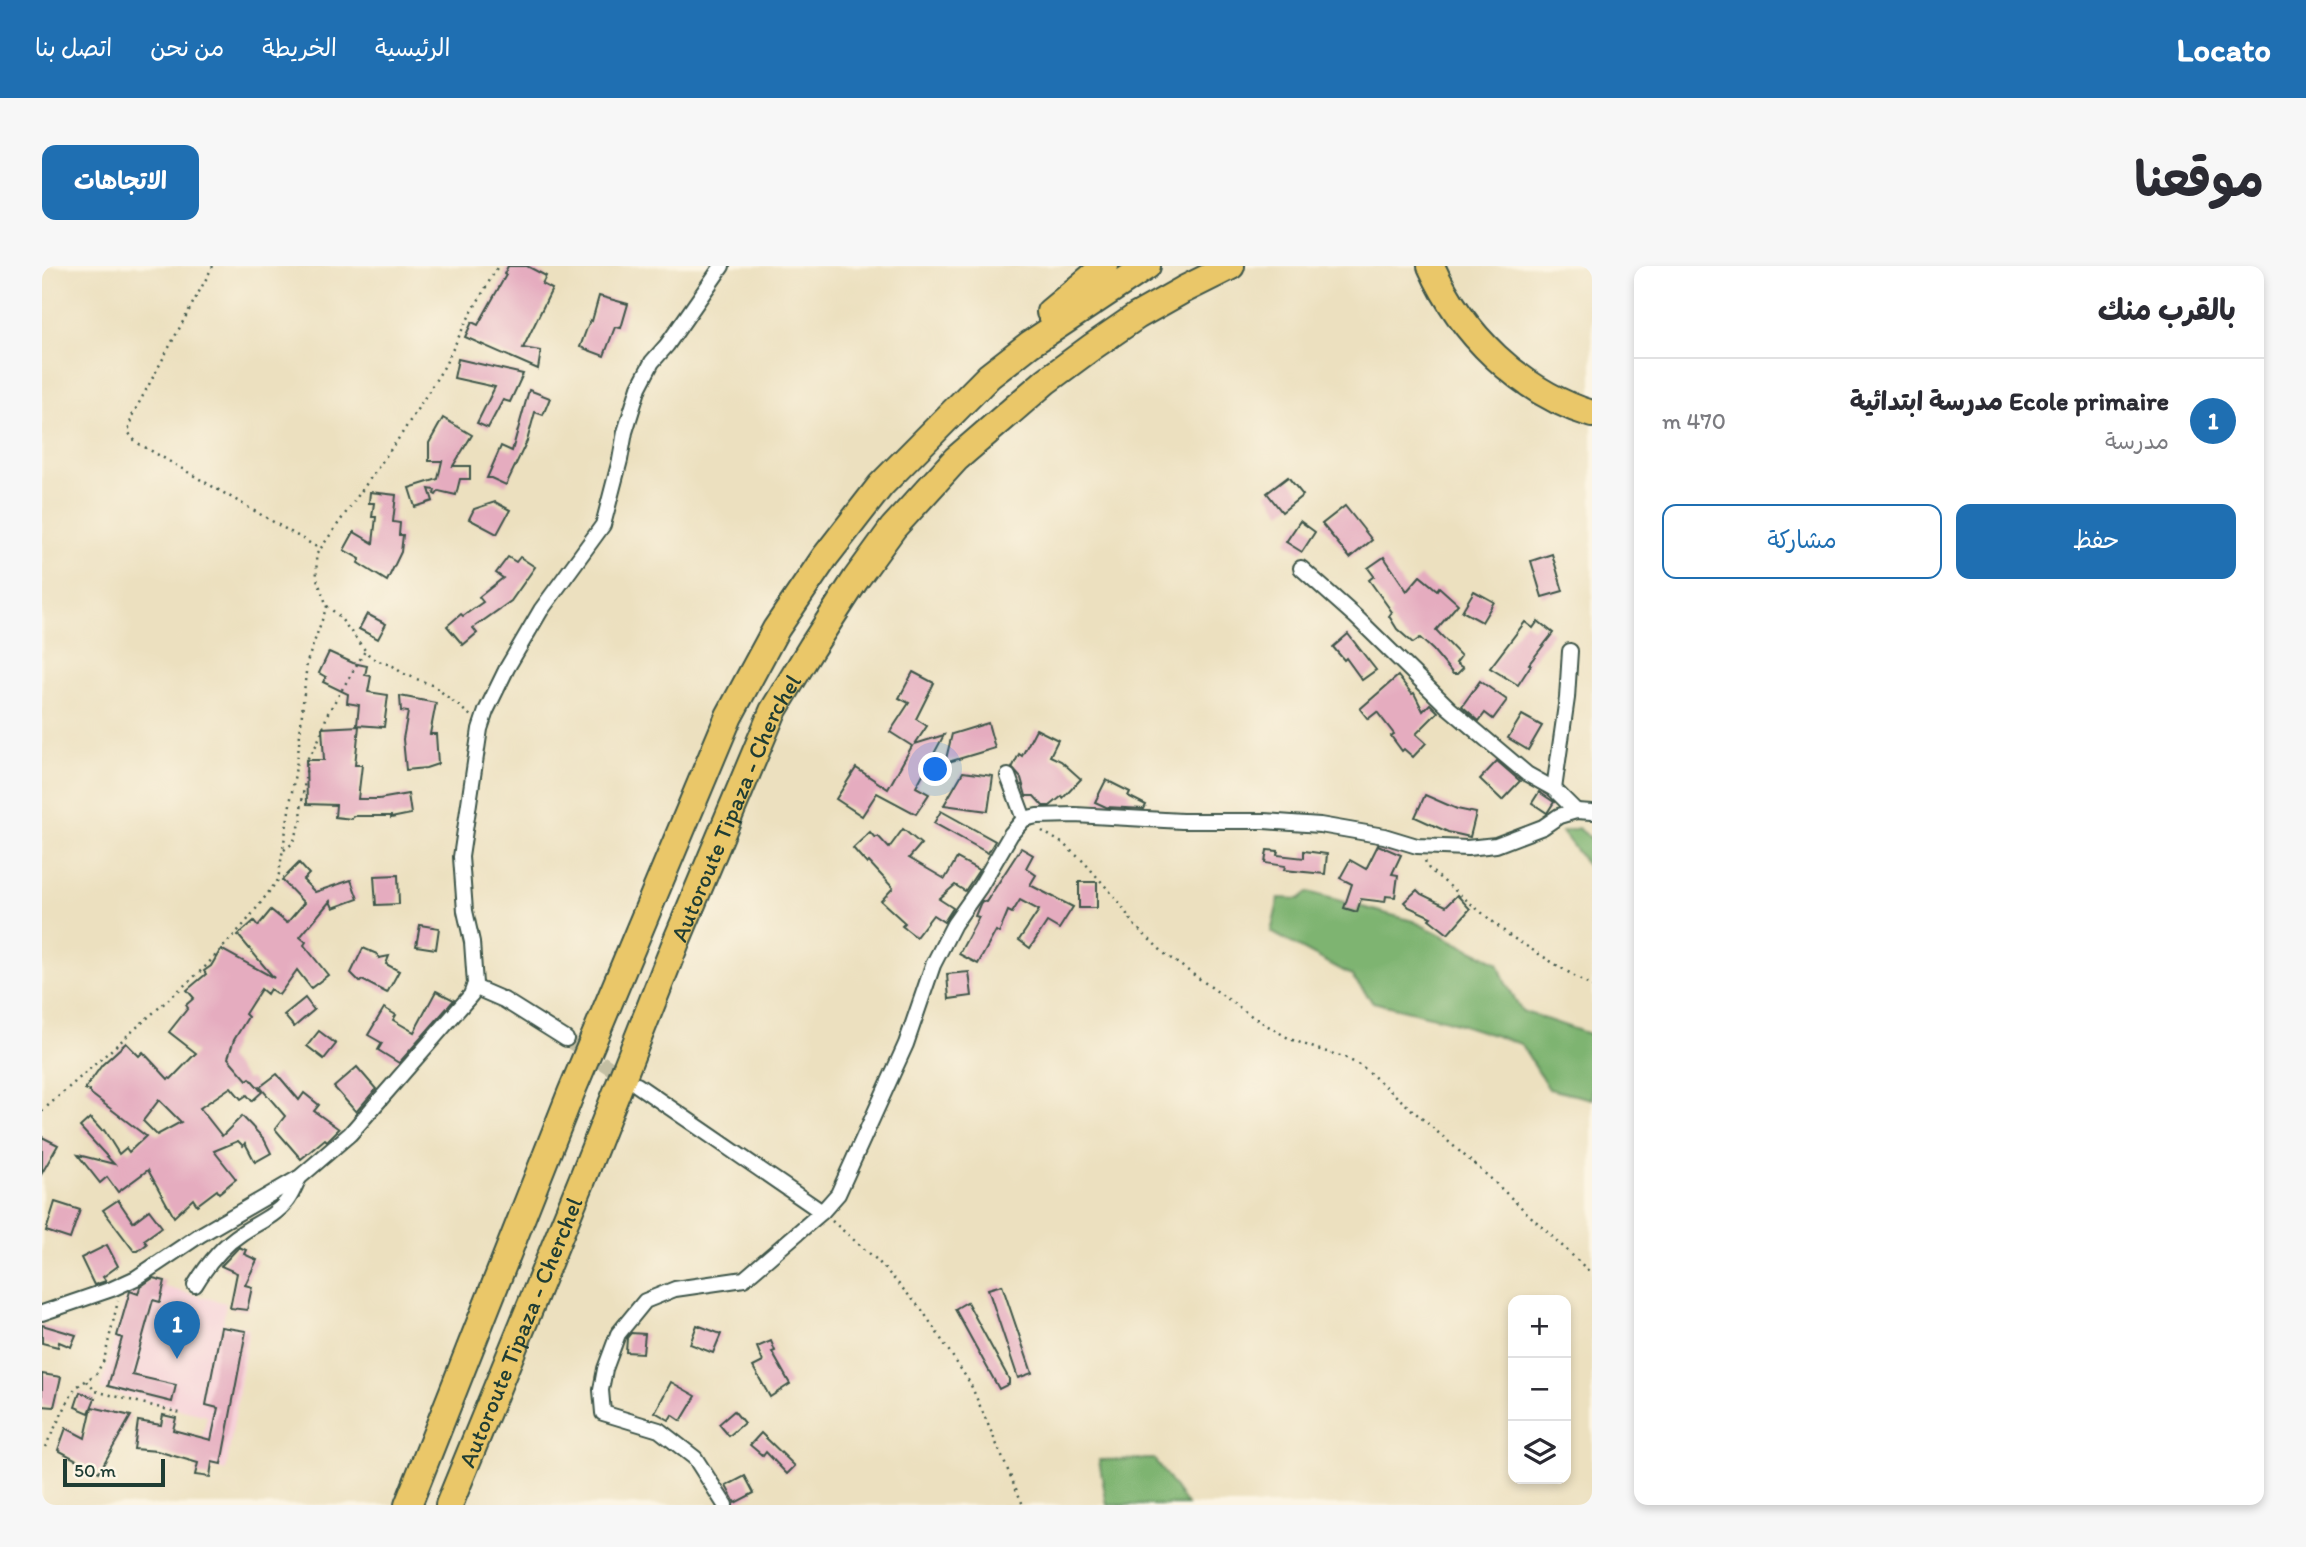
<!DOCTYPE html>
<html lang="ar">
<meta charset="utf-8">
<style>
body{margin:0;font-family:Itim,"Playpen Sans Arabic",sans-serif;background:#f7f7f7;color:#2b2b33;direction:rtl}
.controls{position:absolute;right:21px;bottom:21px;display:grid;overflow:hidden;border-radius:14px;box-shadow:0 4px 10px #0003}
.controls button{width:63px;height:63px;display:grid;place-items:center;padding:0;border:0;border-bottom:2px solid #e1e1e2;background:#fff;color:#2b2b33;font:35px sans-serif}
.scale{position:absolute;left:21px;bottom:18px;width:102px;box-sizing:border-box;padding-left:7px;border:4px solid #1f3d34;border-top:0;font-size:19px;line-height:24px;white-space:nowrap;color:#1f3d34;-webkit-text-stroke:5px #fcf5e5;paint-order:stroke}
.you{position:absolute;left:894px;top:504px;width:24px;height:24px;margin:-18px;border:5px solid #fff;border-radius:50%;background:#1a73e8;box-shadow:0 0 0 10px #1a73e833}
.badge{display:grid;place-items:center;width:46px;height:46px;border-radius:50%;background:#1f6fb2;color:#fff;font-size:23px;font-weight:700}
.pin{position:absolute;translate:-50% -58px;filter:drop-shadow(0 2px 4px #0008)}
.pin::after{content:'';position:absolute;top:37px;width:24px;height:21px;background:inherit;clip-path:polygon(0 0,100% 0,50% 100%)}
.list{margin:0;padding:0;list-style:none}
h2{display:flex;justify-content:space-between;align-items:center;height:91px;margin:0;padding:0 28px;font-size:30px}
h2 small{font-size:23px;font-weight:400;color:#7c7c81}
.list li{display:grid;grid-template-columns:46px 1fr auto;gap:21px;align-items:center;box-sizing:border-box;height:126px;padding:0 28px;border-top:2px solid #e1e1e2}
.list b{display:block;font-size:26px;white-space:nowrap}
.list p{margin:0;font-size:23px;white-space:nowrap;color:#7c7c81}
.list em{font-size:23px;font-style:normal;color:#7c7c81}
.actions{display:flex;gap:14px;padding:21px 28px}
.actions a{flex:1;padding:16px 0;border:2px solid #1f6fb2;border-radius:14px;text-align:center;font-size:24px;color:#1f6fb2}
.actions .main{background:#1f6fb2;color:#fff}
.icon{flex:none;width:38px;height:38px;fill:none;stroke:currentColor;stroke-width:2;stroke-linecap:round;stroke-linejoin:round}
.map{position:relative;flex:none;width:1550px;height:1239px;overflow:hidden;direction:ltr;border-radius:14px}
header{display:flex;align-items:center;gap:42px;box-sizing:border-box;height:98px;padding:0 35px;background:#1f6fb2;color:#fff}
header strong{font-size:33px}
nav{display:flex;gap:38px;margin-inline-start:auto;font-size:24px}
.intro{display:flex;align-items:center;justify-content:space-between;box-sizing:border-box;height:168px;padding:0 42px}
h1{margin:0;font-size:49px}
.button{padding:18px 32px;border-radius:14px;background:#1f6fb2;color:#fff;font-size:24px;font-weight:700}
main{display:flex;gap:42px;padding:0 42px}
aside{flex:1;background:#fff;border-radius:14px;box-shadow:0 4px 10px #0003}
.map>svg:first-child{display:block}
.built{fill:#f6cfd8}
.forest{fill:#7eb471;stroke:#4e7852;stroke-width:2}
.building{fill:#e5acbf;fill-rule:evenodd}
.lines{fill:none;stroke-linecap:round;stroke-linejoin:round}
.minor-tunnel{stroke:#c3bfa3;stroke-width:14;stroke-dasharray:14 7;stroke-linecap:butt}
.minor-casing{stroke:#3e5549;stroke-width:18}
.motorway-casing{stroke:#3e5549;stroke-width:30}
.path{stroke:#3e5549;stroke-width:2.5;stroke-dasharray:2 5;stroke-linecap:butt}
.minor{stroke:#fff;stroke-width:14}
.motorway{stroke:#eac769;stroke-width:26}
.labels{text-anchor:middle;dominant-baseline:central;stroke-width:5;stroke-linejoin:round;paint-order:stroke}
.street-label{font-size:24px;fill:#1f3d34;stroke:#fcf5e5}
</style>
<header>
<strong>Locato</strong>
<nav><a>الرئيسية</a><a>الخريطة</a><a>من نحن</a><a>اتصل بنا</a></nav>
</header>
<div class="intro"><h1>موقعنا</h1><a class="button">الاتجاهات</a></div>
<main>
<aside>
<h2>بالقرب منك<small></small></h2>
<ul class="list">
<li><span class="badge">1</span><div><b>Ecole primaire مدرسة ابتدائية</b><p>مدرسة</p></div><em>470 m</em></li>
</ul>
<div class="actions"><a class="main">حفظ</a><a>مشاركة</a></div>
</aside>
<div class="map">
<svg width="1550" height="1239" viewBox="0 0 1550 1239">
<rect width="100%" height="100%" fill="#fcf5e5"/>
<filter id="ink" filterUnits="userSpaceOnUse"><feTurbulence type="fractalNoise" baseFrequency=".0143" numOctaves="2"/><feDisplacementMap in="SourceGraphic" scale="14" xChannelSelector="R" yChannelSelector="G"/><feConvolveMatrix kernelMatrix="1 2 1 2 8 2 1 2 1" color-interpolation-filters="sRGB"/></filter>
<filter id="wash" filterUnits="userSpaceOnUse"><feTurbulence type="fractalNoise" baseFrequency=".00686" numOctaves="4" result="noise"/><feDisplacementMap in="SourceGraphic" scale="28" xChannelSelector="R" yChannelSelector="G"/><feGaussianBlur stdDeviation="1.57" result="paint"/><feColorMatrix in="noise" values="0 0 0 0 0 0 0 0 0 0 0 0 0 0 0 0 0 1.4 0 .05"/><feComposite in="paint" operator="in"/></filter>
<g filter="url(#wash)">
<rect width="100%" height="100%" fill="#ece0bf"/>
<path class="built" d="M108,1017L184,1037L181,1057L207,1062L184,1205L155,1198L165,1150L58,1124L87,1021L96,1024Z"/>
<g class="forest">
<path d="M1536,562L1550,573V605L1520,566Z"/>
<path d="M1266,626L1371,655L1456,697L1463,716L1480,745L1550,769V833L1507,823L1479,778L1405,754L1331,736L1309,709L1229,666L1237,632L1257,633Z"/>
<path d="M1112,1193L1145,1239H1065L1057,1194Z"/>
</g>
<g id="blocks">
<g class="building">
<path d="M466,0H485L504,10L500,18L510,23L481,82L499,85L496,103L423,71L430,56L436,59L464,9L462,8Z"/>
<path d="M557,30L586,38L579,62L573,61L562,90L538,81L548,54L550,55Z"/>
<path d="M416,93L481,108L468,136L461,134L446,162L435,157L453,121L412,112Z"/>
<path d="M487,124L508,132L501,149L493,146L485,175L464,219L449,212H445L459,180L470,185Z"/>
<path d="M401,152L430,169L411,200H428V213H418L414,229L397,225L394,229L392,228L393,224L387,223L391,235L373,241L367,222L396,213L400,195H387V177Z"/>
<path d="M1246,211L1261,229L1240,246L1225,227Z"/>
<path d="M328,226L354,229L351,256L358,257L357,269H361L359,286L345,315L316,297L318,293L302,284L312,266L331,277L334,251H330L332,237H327Z"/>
<path d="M453,236L468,244L455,268L427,253L432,243Z"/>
<path d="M1303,240L1330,274L1308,292L1280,258Z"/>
<path d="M1258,255L1273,266L1260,286L1244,276Z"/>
<path d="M1510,288L1521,325L1500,331L1489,295Z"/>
<path d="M466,291L474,296L478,291L493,301L469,335L431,362L435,367L421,379L405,360L419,348L421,350L441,336L437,331L461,312L454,307Z"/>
<path d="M1342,291L1365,325L1378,310L1395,324L1397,321L1416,338L1394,364L1419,390L1414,397L1421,402L1415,408H1411L1391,384L1378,372L1371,377L1355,363L1347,350L1350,346L1327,314L1332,310L1326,302Z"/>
<path d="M1432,325L1452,336L1440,356L1420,345Z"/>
<path d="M325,348L344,358L336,373L317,363Z"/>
<path d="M1496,355L1511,367L1487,398L1489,399L1476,419L1448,402L1483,356L1491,362Z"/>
<path d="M1306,368L1334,404L1320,414L1304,392L1302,394L1291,381Z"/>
<path d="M287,386L311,397L325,400L323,409L329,410L326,426L346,429L342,461L315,459L317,439L305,437L306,428L281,416L284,411L277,407Z"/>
<path d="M871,406L892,417L874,453L885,460L873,478L902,469L874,521L887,528L874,548L835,527L820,550L794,533L814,502L846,523L870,480L848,466L867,437L857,432Z"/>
<path d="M1356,410L1370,428L1372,427L1381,445L1388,438L1396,446L1374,468L1384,477L1371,491L1362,483L1360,485L1349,470L1352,468L1335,446L1326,453L1318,443Z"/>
<path d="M1438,415L1465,434L1451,453L1443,447L1437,455L1420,440Z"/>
<path d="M358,430L394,437L388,468H394L396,498L384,502L364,504L361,473L366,446L359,445Z"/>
<path d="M1480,449L1500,460L1486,484L1466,472Z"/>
<path d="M946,457L953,482L903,497L910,468Z"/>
<path d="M317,460L313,499H320L316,533H337L366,528L369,548L349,552V550H311L310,553L293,551L294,539L265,538L264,494H282L280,462Z"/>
<path d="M994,463L1016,474L1008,490L1019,495L1039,513L1021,532L1020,530L1008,540H1001L992,530H984L979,512L970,502L977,488L980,490Z"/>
<path d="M1455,495L1478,515L1460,534L1438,513Z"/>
<path d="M921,506L951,510L946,545L902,539Z"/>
<path d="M1064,514L1088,526L1086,530L1104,539L1102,543L1064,541L1053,536Z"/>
<path d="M1497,526L1512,536L1505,547L1490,537Z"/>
<path d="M1383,529L1415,543L1434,547L1428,571L1406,566L1373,551Z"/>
<path d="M899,545L953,575L946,587L892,557Z"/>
<path d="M861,563L879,578L867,592L903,613L915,592L937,604L923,625L913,619L897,633L911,642L902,656L891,649L874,671L860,660L863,657L839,635L851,622L827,596L825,598L811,582L828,566L833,572L836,570L847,582Z"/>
<path d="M1336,579L1359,589L1350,608L1356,609L1353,631L1344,630L1343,636L1319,633L1315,646L1302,642L1310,618L1298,612L1308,594L1324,603Z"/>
<path d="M979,582L991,589L984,602L994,609L988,619L1031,641L1017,663L1005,656L988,682L977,674L997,644L978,634L970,647L966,645L957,667L954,665L936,698L917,688L937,651L933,650L938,638L940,635L944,636Z"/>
<path d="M1225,584L1236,585L1235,589L1262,592V585L1285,588L1283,608L1242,604L1243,600L1223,597Z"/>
<path d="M257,597L267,608L261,614L273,626L309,614L316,633L291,642L288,635L258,671L264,676L262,679L286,709L269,722L255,704L237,729L228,723L225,728L219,723L203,748L206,751L192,774L186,792L205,814L208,812L220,826L210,835L205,829L199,833L189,821L158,842L180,870L200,850L222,873L229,887L213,896L203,877L201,880L196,875L172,885L194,913L177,927L175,924L155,939L151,933L132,951L106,904L76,926L65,911L58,917L36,889L72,898L38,861L48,852L60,865L62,864L77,888L84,882L87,886L104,870L48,827V825L43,823L60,799L84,777L97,790L101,786L126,813L127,812L129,813L154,787L127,766L146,742L144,739L152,732L145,724L164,708L162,705L169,700L179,683L232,712L196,669L212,655L216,660L229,644L245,657L262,637L240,614ZM117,834L139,856L115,869L101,855Z"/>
<path d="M356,609L357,638L334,639L332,610Z"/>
<rect x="1037" y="616" width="18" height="26"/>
<path d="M1375,624L1379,628L1404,640L1415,629L1428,643L1406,668L1387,653L1389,651L1367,641L1362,636Z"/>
<path d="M378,659L397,662L394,683L374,680Z"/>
<path d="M321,682L335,688L337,692L347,690L344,698L357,705L345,727L320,714L318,716L309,707Z"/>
<path d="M927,706L930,730L907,733L905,708Z"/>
<path d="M394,725L412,734L357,797L336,784L340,777L326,769L342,742L354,749L351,754L372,766Z"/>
<path d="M263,732L272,744L252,761L242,749Z"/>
<path d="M277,765L294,778L282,793L265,780Z"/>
<path d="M315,801L334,823L314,846L292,821Z"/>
<path d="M235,808L257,834L262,827L277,839L272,845L297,863L285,875L283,873L259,893L233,863L243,850L218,821Z"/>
<path d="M0,871L16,879L0,907Z"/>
<path d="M76,934L91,956L107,944L120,961L102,974L105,978L96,985H92L61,944Z"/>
<path d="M13,936L38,944L28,973L4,965Z"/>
<path d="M65,979L76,1000L61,1011L64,1015L52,1019L39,992Z"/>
<path d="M197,981L204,984L202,988L215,994L203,1019L210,1021L205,1044L188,1042L195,1007L179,1000Z"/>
<path d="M111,1012L123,1015L118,1036L111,1034L90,1109L134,1119L130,1136L66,1120L80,1072L75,1070L88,1025L96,1028L98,1021Z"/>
<path d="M960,1019L990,1107L976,1112L946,1023Z"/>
<path d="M925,1036L967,1113V1118L957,1123L913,1043Z"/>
<path d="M0,1059L34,1069L29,1081L17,1076L16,1081L0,1077Z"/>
<path d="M655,1059L679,1068L671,1087L648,1078Z"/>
<path d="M179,1061L204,1065L179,1198L170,1196L168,1211L153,1209L156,1197L115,1185L92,1183L96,1155L119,1159L121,1149L134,1152L131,1164L169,1174L176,1142L164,1139Z"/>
<path d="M589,1067L603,1068L601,1087L584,1086L585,1072Z"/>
<path d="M729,1075L733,1085L730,1086L748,1118L728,1131L711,1101L721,1096L715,1081Z"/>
<path d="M0,1108L19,1111L12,1141L0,1140Z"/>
<path d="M629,1116L654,1130L639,1155L630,1149L627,1154L613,1146Z"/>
<path d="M38,1126L53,1132L47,1147L33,1141Z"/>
<path d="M50,1141L89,1150L57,1206L16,1184L24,1162L43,1172Z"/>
<path d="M692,1145L702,1157L687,1170L677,1158Z"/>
<path d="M719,1167L753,1200L745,1208L724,1186L721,1190L708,1179Z"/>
<path d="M703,1210L712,1227L693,1237L684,1220Z"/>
</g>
</g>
</g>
<g filter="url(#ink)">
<use href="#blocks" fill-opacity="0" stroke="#3e5549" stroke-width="2"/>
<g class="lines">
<path class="minor-tunnel" d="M524,773L585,813"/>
<g class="minor-casing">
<g id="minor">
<path d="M1259,302L1314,351L1407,442L1485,508L1512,523L1534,545"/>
<path d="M966,510L982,553"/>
<path d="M1512,523L1525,432L1528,385"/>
<path d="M432,721L462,734L524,773"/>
<path d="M595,819L780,946"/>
<path d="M153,1019C165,999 180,980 200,967C215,957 233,950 244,936C250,929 253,919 257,912"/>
<path d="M0,1047L70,1023L94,1012L158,969L258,911L308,868L429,729L433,718L430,676L423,645L419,591L438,463L444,445L465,402L499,344L561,259L578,194L583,166L597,121L610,96L625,79L680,0"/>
<path d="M683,1239L653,1192L617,1164L561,1147L559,1124L563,1103L576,1068L603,1035L633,1023L702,1013L780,946L796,928L864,778L891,699L912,658L938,621L969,568L982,553L995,550L1033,549L1140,555H1222L1278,559L1342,570L1375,580L1425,582L1454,579L1501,561L1517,550L1534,545L1550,546"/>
</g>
</g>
<g class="motorway-casing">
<g id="motorway">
<path d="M1389,0C1419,67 1478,126 1550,148"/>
<path d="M1008,46L1063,0"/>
<path d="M366,1239L529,827L687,450L734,363L783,291L839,219L947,110L988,78L1105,0"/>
<path id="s1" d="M407,1239L540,914L634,676L731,445L770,381L814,313L851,262L914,193L1004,115L1050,81L1095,50L1141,24L1189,0"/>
</g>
</g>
<g class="path">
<path d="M171,0L90,150L86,166L94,176L278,283"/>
<path d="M285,340L296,349L326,388L334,394L351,400L360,407L392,420L429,450"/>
<path d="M1000,565L1020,577L1042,596L1078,637L1091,658L1124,689L1211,751L1248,773L1275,783L1302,791L1321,801L1447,911L1550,1008"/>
<path d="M242,584L251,577L260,553L259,543L266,492L275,478L286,447L323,385"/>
<path d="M1383,595L1387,603L1468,670L1550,721"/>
<path d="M0,845L162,702L204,656L236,614L256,488L265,396L285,340L275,313L274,289L359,169L402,101L424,56L456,0"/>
<path d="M790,955L835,994L880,1044L928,1117L981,1239"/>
<path d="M45,1115L53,1125L138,1147"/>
<path d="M3,1181L33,1122L54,1108L62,1094L76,1035"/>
</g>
<use href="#minor" class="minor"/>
<use href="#motorway" class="motorway"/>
</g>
</g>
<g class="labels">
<g class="street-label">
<text stroke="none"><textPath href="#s1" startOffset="754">Autoroute Tipaza - Cherchel</textPath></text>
<text stroke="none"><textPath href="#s1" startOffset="187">Autoroute Tipaza - Cherchel</textPath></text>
</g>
</g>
</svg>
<div class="controls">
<button>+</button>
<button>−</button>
<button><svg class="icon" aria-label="layers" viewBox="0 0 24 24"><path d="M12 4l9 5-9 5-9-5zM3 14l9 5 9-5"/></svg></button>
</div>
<div class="scale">50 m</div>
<div class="you"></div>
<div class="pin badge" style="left:135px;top:1093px">1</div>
</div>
</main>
